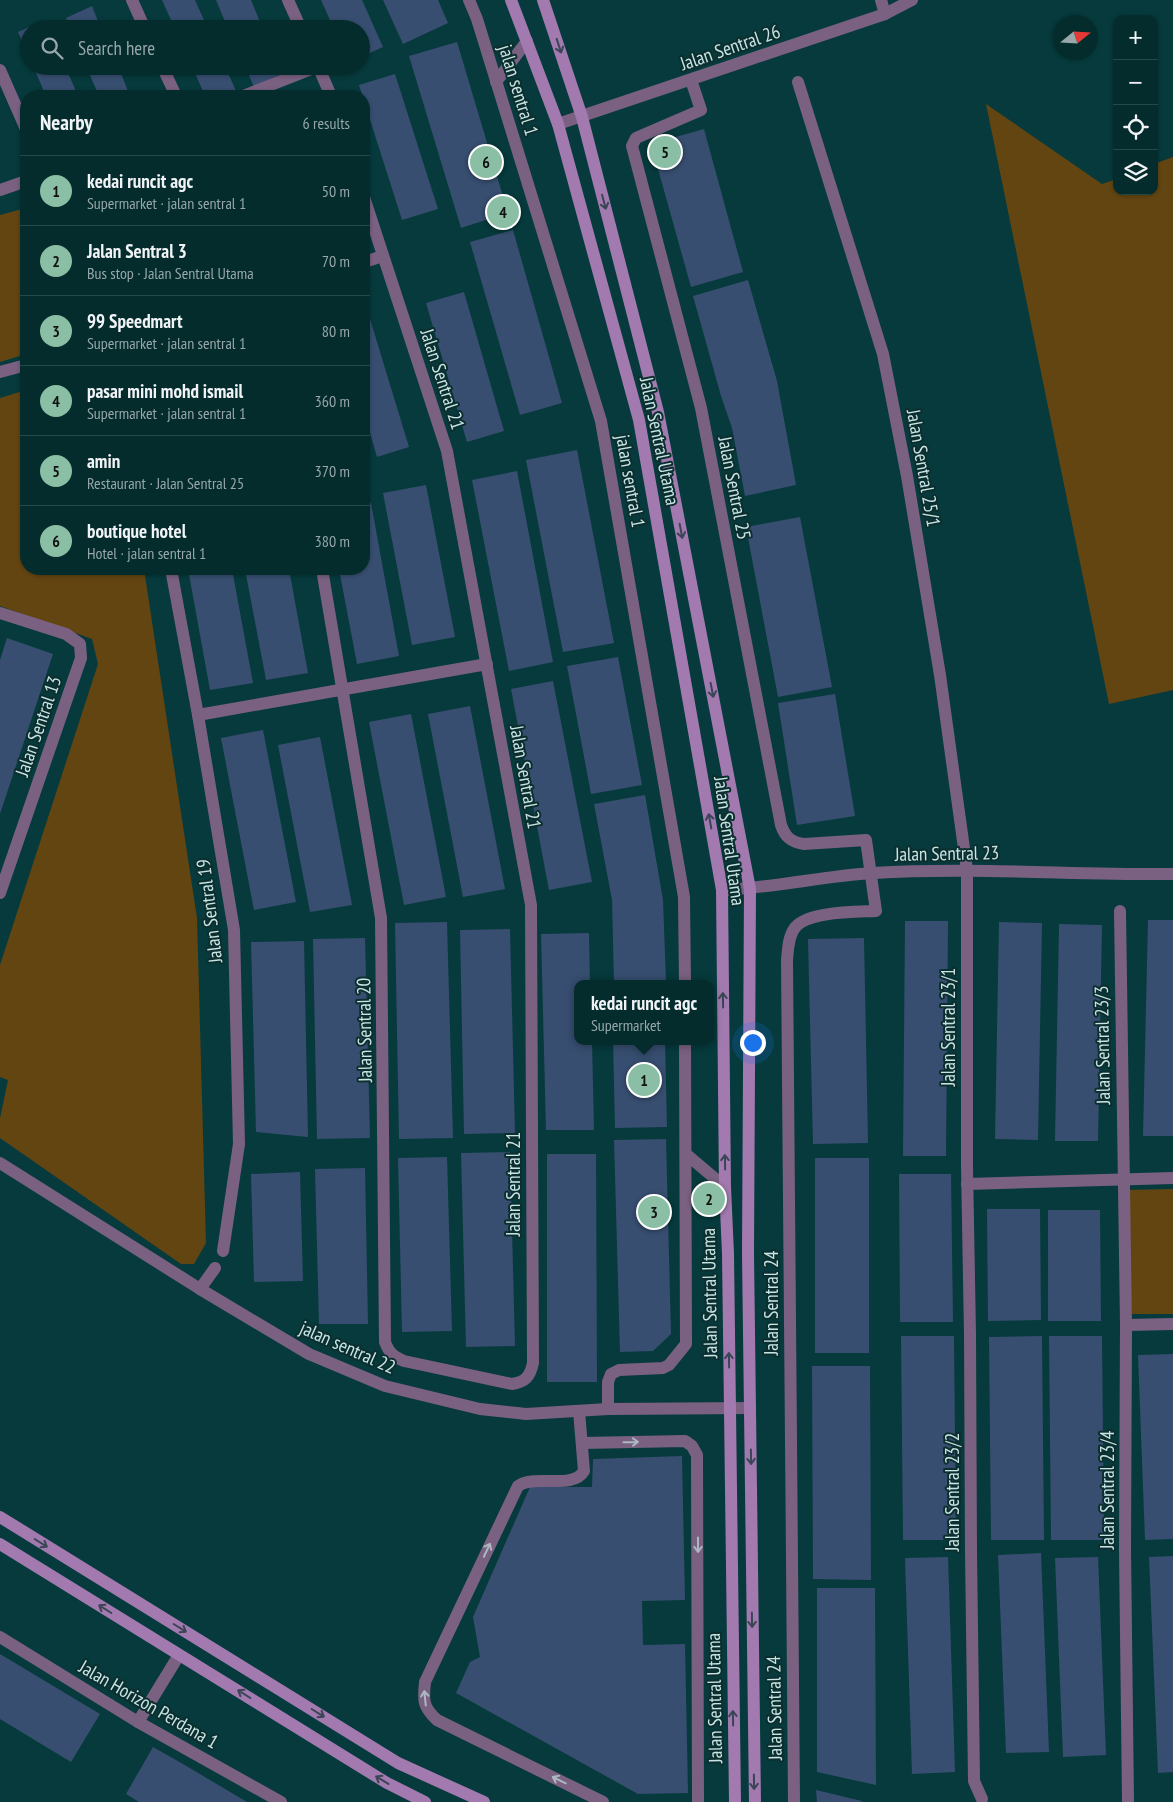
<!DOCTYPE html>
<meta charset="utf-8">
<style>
body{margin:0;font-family:"PT Sans Narrow",sans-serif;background:#0d3435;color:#f1f3f6}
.controls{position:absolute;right:15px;top:15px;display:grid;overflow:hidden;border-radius:10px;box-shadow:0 1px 4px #0004}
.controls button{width:45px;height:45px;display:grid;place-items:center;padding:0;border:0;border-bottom:1px solid #254849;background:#042c2d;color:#f1f3f6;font:25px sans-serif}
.compass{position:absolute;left:1053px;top:15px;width:45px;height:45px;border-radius:50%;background:#042c2d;box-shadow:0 1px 4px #0004;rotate:72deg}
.you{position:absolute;left:752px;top:1042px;width:18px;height:18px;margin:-12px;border:4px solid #fff;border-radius:50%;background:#1a73e8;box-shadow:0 0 0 8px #1a73e833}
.badge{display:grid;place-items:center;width:32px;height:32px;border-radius:50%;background:#8abfa5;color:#111;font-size:16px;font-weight:700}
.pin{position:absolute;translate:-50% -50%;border:2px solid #fff;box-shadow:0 1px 5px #0006}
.popup{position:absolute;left:574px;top:980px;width:140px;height:65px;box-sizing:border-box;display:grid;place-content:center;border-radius:10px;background:#042c2d;filter:drop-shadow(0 1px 4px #0005);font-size:16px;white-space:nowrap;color:#97a7aa}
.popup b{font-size:19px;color:#f1f3f6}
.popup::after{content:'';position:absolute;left:50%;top:100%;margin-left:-10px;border:10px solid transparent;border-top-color:#042c2d}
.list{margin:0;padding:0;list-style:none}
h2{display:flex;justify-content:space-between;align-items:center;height:65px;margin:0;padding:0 20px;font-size:21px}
h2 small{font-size:16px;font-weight:400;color:#97a7aa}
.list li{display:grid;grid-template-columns:32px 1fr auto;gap:15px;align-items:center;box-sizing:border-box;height:70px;padding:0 20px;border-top:1px solid #254849}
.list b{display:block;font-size:19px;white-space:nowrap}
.list p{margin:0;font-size:16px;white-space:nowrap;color:#97a7aa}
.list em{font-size:16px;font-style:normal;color:#97a7aa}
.icon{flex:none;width:28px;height:28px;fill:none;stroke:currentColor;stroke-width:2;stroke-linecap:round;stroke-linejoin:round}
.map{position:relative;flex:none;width:1173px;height:1802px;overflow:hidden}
.search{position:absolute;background:#042c2d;box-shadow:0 1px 4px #0004;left:20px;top:20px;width:350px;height:55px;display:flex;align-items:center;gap:12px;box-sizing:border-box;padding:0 18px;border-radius:28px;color:#97a7aa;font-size:19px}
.panel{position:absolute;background:#042c2d;box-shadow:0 1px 4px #0004;left:20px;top:90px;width:350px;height:485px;border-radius:20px}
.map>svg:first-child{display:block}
.green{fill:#634511}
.building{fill:#374e70}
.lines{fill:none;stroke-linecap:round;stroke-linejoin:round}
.street{stroke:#7a6182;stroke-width:12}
.secondary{stroke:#a27aaf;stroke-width:12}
.oneway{stroke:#3a4555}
.oneway2{stroke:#acb7c2}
.labels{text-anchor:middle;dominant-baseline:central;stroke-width:4;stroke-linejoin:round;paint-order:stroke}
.street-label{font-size:19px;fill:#c7e5e5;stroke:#0d2e2f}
</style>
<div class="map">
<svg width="1173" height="1802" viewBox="0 0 1173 1802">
<rect width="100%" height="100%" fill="#063a3c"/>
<g class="green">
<path d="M986,104L1102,184L1117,179V191H1154V164L1173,157V690L1109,704Z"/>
<path d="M26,208V354L0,362V215Z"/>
<path d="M26,390V569H144L197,918L206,1243L194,1264H181L0,1138V1118L8,1080L0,1077V965L98,664L92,639L0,606V398Z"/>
<path d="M1173,1189V1314H1127L1124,1190Z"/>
</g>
<g class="building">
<path d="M162,0H195L208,29H175Z"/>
<path d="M216,0H251L263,29H228Z"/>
<path d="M321,0H362L383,47L361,57V29H334Z"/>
<path d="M383,0H438L448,23L403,44Z"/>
<path d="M92,6L101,29H70L66,18Z"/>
<path d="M45,20L49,29H29V56L18,32Z"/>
<path d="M457,42L508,213L461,228L409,56Z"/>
<path d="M33,66H65L78,96H46Z"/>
<path d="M86,66H118L130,96H99Z"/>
<path d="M192,66H225L236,91L225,96H205Z"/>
<path d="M245,66H280L283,73L254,87Z"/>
<path d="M395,74L438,209L402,220L359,85Z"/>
<path d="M704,129L743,272L691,287L651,144Z"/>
<path d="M513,230L562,403L520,415L470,242Z"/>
<path d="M748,280L777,381L796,485L745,496L732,428L721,396L693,296Z"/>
<path d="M464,292L504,431L467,442L426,303Z"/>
<path d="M370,319L409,447L377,457L364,412V320Z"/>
<path d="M577,450L614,643L563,652L526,460Z"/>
<path d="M517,471L553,662L509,671L472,480Z"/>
<path d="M426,485L455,637L412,645L383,493Z"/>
<path d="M371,503L399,656L357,664L339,569H364V505Z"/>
<path d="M800,517L832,687L778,697L746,527Z"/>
<path d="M188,569H232L253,683L210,690Z"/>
<path d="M245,569H289L308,673L266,680Z"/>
<path d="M7,638L53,654L0,814V660Z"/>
<path d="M618,657L642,785L591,794L567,666Z"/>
<path d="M553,681L592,882L549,890L511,689Z"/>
<path d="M835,694L855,816L797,825L778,703Z"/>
<path d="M470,706L505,889L463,897L428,714Z"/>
<path d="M411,714L446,897L404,905L369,722Z"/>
<path d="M263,730L296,902L254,910L221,738Z"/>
<path d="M320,737L352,905L310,912L278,745Z"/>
<path d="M645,795L663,900L666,981L614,983L612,900L594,804Z"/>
<path d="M1148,920H1173V1136H1143Z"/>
<path d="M905,921H948L946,1156H903Z"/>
<path d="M447,922L453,1138L399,1139L395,923Z"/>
<path d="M999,922L1042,923L1038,1140L995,1139Z"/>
<path d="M1059,924L1102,925L1098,1141H1055Z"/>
<path d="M510,929L515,1133L464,1134L460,930Z"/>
<path d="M589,933L590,984H578V1041H592L594,1130H546L541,934Z"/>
<path d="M365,938L370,1138L317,1139L313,939Z"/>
<path d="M864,938L868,1143L813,1144L808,939Z"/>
<path d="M304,941L308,1137L256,1132L251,942Z"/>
<path d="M613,1041H665L667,1127L615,1128Z"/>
<path d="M666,1139L671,1334L653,1351L620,1352L614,1140Z"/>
<path d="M510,1152L515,1346L466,1347L461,1153Z"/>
<path d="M547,1154H596L597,1382H547Z"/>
<path d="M447,1157L452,1331L402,1332L398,1158Z"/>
<rect x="815" y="1158" width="54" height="195"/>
<path d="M365,1168L368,1324H319L315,1169Z"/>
<path d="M300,1172L303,1281L254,1282L251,1174Z"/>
<path d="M899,1174H951L953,1322H900Z"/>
<path d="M987,1209H1040L1041,1320L988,1321Z"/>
<path d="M1048,1210H1100L1101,1321H1048Z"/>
<path d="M901,1336H954L956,1540H903Z"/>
<path d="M1042,1336L1044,1540H991L989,1337Z"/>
<path d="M1049,1336H1102L1104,1540H1051Z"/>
<path d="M1173,1354V1539L1145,1540L1138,1355Z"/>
<path d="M812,1366H870L871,1580L813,1579Z"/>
<path d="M682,1456L685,1600L642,1601L643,1645L685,1644L688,1793L638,1794L456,1693L470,1662L480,1657L473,1617L530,1487H592L593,1459Z"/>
<path d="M1041,1553L1049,1752L1006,1753L998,1555Z"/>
<path d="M1173,1556V1772L1158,1773L1149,1557Z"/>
<path d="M948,1557L955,1772L912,1774L905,1558Z"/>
<path d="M1098,1557L1106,1755L1063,1757L1055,1558Z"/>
<path d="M817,1588H875L876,1785L817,1772Z"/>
<path d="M0,1654L100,1714L71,1762L0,1719Z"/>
<path d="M153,1747L183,1764L247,1802H139L126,1794Z"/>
<path d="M816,1790L862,1801V1802H817Z"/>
</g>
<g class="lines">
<g class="street">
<path d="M132,0L145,29"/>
<path d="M288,0L301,29"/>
<path d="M469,0L477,19L601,421L684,897L685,984"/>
<path d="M881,0L885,14"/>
<path d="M162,66L176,96"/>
<path d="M318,66L331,96"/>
<path d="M0,70L26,129"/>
<path d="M691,80L701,110L636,138L632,146L701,408L781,825C785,837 791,842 804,844L866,840L876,911C856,912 805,911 794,929C788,938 788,950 787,960L794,1802"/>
<path d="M496,82L527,41"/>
<path d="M798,82L883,354L907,476L940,675L967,870V1167L970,1334L971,1551L974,1781L982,1799"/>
<path d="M243,96L319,66"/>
<path d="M558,124L885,14L912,0"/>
<path d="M0,190L26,181"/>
<path d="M364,262L383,256"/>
<path d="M0,372L26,365"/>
<path d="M171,569L198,715L234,930L239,1144L223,1251"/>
<path d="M322,569L381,918L385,1342C389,1353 394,1357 404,1361L512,1384C525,1382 530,1377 533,1363L531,905L447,451L364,197"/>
<path d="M0,613L66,634L80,644L81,658L0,893"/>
<path d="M198,715L487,664"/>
<path d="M722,890C773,888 823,876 873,873C973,867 1073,875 1173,874"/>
<path d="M1120,911L1126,1325L1125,1549L1128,1802"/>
<path d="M686,1154L725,1187"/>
<path d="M0,1163L200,1289L309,1354L385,1386L480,1409L526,1414L608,1409L750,1408"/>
<path d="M967,1184L1173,1178"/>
<path d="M200,1289L215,1268"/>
<path d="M1126,1325L1173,1324"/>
<path d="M608,1409V1382L611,1374L619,1370L663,1368L669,1365L686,1344L685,1041"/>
<path d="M579,1411L584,1471C573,1490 534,1474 518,1486L425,1682C423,1701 423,1707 437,1720L603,1802"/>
<path d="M582,1443L685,1441L692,1446L697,1455L698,1802"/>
<path d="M0,1637L138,1722L281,1802"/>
<path d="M138,1722L179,1655"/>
</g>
<g class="secondary">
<path d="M511,0L558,124L639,420L722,890L725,1187L728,1254L735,1802"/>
<path d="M543,0L582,117L658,412L750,889L748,1254L755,1802"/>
<path d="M0,1517L398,1763L484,1802"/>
<path d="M0,1544L387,1783L425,1802"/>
</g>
</g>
<defs><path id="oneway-shaft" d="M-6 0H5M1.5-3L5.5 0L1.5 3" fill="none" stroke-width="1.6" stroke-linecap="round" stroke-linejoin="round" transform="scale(1.25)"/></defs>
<g class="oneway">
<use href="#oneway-shaft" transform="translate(559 46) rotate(72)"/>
<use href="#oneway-shaft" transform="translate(604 202) rotate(75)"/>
<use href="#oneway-shaft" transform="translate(681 531) rotate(79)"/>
<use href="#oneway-shaft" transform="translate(712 690) rotate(79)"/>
<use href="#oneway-shaft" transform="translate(710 821) rotate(-100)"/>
<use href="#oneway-shaft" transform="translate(723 1000) rotate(-91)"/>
<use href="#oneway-shaft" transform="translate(725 1162) rotate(-91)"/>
<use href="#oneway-shaft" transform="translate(729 1360) rotate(-91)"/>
<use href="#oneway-shaft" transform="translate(751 1457) rotate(89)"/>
<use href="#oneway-shaft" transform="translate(41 1543) rotate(32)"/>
<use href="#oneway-shaft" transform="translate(105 1609) rotate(-148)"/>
<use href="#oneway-shaft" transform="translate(752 1620) rotate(89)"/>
<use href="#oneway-shaft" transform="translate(180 1628) rotate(32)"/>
<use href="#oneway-shaft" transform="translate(244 1694) rotate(-148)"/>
<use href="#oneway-shaft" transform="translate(318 1713) rotate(32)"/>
<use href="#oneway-shaft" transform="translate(733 1718) rotate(-91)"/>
<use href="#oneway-shaft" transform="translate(382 1780) rotate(-149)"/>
<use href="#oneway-shaft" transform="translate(754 1782) rotate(89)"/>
</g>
<g class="oneway2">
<use href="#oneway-shaft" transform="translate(631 1442) rotate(-1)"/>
<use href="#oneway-shaft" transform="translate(698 1545) rotate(90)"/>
<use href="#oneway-shaft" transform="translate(487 1550) rotate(-65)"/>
<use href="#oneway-shaft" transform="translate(425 1698) rotate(-96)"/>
<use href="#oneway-shaft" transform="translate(559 1780) rotate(-154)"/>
</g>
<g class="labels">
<g class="street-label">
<text transform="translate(730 47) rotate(-19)">Jalan Sentral 26</text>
<text transform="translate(519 90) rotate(73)">jalan sentral 1</text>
<text transform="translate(443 379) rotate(72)">Jalan Sentral 21</text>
<text transform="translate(660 441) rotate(78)">Jalan Sentral Utama</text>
<text transform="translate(924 468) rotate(80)">Jalan Sentral 25/1</text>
<text transform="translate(631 481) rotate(80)">jalan sentral 1</text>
<text transform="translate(735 488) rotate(79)">Jalan Sentral 25</text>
<text transform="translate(38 726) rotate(-71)">Jalan Sentral 13</text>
<text transform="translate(526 777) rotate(80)">Jalan Sentral 21</text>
<text transform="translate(730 841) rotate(82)">Jalan Sentral Utama</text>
<text transform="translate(947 853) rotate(-1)">Jalan Sentral 23</text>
<text transform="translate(209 911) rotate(-97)">Jalan Sentral 19</text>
<text transform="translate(948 1027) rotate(-90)">Jalan Sentral 23/1</text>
<text transform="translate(364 1030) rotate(-91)">Jalan Sentral 20</text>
<text transform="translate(1102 1045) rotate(-91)">Jalan Sentral 23/3</text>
<text transform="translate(513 1184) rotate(-90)">Jalan Sentral 21</text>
<text transform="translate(709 1293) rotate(-91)">Jalan Sentral Utama</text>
<text transform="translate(771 1303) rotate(-90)">Jalan Sentral 24</text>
<text transform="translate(348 1347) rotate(24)">jalan sentral 22</text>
<text transform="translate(1107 1490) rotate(-90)">Jalan Sentral 23/4</text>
<text transform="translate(952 1492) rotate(-90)">Jalan Sentral 23/2</text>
<text transform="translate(714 1698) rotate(-91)">Jalan Sentral Utama</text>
<text transform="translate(149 1704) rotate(30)">Jalan Horizon Perdana 1</text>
<text transform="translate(774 1708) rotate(-91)">Jalan Sentral 24</text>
</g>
</g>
</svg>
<div class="controls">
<button>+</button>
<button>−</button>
<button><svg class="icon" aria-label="locate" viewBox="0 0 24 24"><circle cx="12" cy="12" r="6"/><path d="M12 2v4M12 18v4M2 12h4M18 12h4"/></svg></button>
<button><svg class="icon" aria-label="layers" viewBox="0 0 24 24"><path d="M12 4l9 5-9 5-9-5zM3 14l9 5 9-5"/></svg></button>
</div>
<svg class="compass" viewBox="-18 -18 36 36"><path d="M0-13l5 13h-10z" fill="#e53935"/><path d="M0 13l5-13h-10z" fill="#97a7aa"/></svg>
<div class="you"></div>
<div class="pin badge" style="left:644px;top:1080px">1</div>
<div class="popup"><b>kedai runcit agc</b>Supermarket</div>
<div class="pin badge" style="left:709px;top:1199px">2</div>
<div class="pin badge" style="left:654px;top:1212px">3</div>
<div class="pin badge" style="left:503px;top:212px">4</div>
<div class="pin badge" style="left:665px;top:152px">5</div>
<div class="pin badge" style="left:486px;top:162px">6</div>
<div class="search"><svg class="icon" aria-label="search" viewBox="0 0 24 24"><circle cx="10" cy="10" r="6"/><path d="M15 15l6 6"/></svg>Search here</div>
<section class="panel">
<h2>Nearby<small>6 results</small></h2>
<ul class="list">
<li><span class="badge">1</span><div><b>kedai runcit agc</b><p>Supermarket · jalan sentral 1</p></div><em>50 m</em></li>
<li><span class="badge">2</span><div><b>Jalan Sentral 3</b><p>Bus stop · Jalan Sentral Utama</p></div><em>70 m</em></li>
<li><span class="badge">3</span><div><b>99 Speedmart</b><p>Supermarket · jalan sentral 1</p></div><em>80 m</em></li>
<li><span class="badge">4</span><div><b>pasar mini mohd ismail</b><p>Supermarket · jalan sentral 1</p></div><em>360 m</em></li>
<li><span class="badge">5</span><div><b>amin</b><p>Restaurant · Jalan Sentral 25</p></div><em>370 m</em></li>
<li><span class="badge">6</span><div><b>boutique hotel</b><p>Hotel · jalan sentral 1</p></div><em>380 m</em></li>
</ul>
</section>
</div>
